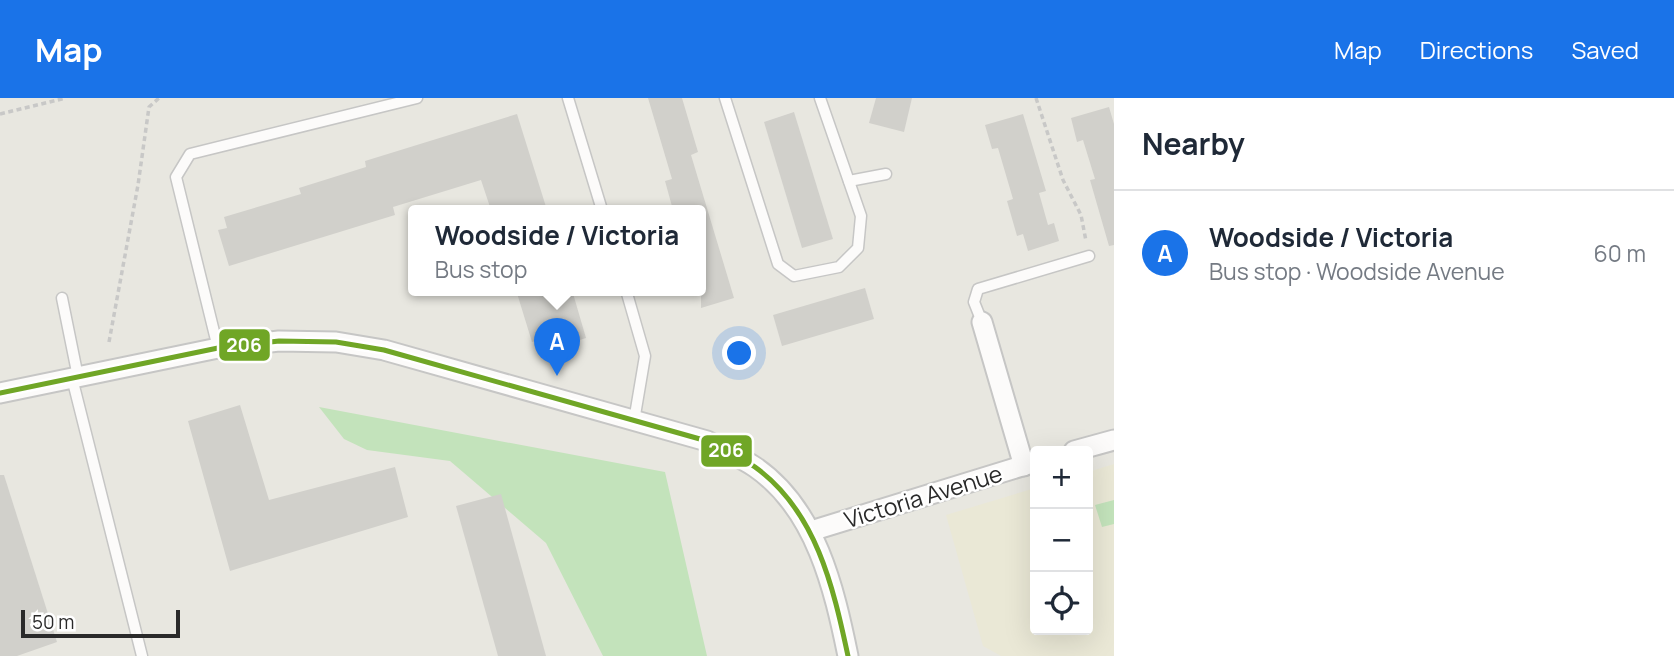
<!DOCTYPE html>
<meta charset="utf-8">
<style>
body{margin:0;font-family:Manrope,sans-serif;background:#f2f2f3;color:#1f2937}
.controls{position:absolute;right:21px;bottom:21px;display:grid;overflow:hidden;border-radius:7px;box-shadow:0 7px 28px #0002}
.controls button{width:63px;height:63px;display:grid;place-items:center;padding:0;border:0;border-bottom:2px solid #e0e1e3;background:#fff;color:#1f2937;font:35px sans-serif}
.scale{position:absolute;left:21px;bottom:18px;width:159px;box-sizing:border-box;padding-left:7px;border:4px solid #2a2a2a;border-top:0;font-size:19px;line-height:24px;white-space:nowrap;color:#2a2a2a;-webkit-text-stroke:5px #fff;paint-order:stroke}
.you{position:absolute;left:740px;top:256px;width:24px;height:24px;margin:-18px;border:5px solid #fff;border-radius:50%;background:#1a73e8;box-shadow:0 0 0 10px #1a73e833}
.badge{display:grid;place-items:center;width:46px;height:46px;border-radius:50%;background:#1a73e8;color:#fff;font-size:23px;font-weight:700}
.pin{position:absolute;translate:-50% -58px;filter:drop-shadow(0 2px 4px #0008)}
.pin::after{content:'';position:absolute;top:37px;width:24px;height:21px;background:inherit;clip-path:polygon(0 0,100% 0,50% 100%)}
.popup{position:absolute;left:408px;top:107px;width:298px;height:91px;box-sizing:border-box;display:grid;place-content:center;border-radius:7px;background:#fff;filter:drop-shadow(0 2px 5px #0005);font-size:23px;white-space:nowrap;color:#747a83}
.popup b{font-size:26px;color:#1f2937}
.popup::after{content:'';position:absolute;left:50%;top:100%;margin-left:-14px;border:14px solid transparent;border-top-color:#fff}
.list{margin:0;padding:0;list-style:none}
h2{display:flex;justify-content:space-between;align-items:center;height:91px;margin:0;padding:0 28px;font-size:30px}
h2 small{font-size:23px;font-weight:400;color:#747a83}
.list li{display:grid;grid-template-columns:46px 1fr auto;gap:21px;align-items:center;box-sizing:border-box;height:126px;padding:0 28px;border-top:2px solid #e0e1e3}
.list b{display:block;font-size:26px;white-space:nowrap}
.list p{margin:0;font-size:23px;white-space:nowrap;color:#747a83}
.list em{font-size:23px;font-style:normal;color:#747a83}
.icon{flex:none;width:38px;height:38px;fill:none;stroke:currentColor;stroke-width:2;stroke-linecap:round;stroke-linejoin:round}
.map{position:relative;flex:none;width:1114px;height:558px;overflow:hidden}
header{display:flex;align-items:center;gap:42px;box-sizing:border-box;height:98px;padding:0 35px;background:#1a73e8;color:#fff}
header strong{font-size:33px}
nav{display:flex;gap:38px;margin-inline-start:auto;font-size:24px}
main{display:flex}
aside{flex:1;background:#fff}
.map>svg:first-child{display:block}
.education{fill:#eae8d6}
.green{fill:#c3e3bb}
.building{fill:#d1d0cb}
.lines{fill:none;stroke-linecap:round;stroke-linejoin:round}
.service-casing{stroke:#c6c6c5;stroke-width:13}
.minor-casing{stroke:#c6c6c5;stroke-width:23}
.path{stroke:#c8c8c7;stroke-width:3.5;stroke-dasharray:5 3.5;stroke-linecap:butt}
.service{stroke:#fcfbfa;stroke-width:10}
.minor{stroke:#fcfbfa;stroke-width:19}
.bus-1-casing{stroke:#fff;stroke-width:10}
.bus-1{stroke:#70a626;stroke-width:5}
.labels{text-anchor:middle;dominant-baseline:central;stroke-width:5;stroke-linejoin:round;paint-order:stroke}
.street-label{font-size:23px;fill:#2a2a2a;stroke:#fff}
.line-badge{stroke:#fff;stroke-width:2.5}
.badge-label{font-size:19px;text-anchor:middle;font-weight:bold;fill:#fff}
</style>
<header>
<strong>Map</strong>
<nav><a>Map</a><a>Directions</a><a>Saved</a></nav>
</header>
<main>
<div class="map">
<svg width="1114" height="558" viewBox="0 0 1114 558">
<rect width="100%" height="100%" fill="#e8e7e0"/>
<path class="education" d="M1114,366V558H1001L983,548L946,417L1035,390V532H1088V374Z"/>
<g class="green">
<path d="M319,309L665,374L707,558H603L546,445L450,363L367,352L344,341Z"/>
<path d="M1114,402V426L1102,429L1095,407Z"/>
</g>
<g class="building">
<path d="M648,0H682L698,54L691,57L734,200L701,210V112H673L665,83L672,81Z"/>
<path d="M876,0H912L904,34L869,25Z"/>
<path d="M1109,9L1114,26V147L1109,148L1090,82L1095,81L1083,42L1077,44L1071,20Z"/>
<path d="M794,14L833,141L802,150L764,24Z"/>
<path d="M517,16L547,112H491L481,82L393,109L395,117L229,168L218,132L227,130L224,119L301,96L299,90L366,69L365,63Z"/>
<path d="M1023,16L1046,93L1039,95L1048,127L1054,125L1059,143L1028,153L1023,136L1017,138L1007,103L1013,101L998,50L992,51L985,27Z"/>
<path d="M865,190L874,221L782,248L773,217Z"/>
<path d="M516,192H572L586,240L564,247L560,235L532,244Z"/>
<path d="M240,307L269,402L395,369L408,419L230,473L188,323Z"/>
<path d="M0,377H4L57,544L17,558H0Z"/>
<path d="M501,396L546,558H498L456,408Z"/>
</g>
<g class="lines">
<g class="service-casing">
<g id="service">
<path d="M568,0L602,112"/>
<path d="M725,0L778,166L794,178L839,169L858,150L861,118L820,0"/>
<path d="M849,83L886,76"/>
<path d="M626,192L645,258L634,323"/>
<path d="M62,200L78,279"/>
<path d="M982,224L974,204L978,191L1089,158"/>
<path d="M218,250L176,79L190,56L417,0"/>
<path d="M72,280L142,558"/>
</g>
</g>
<g class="minor-casing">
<g id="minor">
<path d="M982,224L1024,368"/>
<path d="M0,295L218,250L279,243L336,244L384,252L707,343C723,352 740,359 755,369C816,411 834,490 848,558"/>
<path d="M1074,353L1114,342"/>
<path d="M811,433L1035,364"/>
</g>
</g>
<g class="path">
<path d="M1036,0L1063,82L1081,117L1086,143"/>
<path d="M0,16L66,0"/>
<path d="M109,244L138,87L149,9L159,0"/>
</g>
<use href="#service" class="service"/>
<use href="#minor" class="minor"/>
<g class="bus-1-casing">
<path id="bus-1" d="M0,295L218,250L279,243L336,244L384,252L707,343C723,352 740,358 755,369C816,413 833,488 848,558"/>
</g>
<use href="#bus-1" class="bus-1"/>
</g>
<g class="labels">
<g class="street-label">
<text transform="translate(923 398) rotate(-17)">Victoria Avenue</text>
</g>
</g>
<g class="line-badge">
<rect x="218" y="230" width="53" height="34" rx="7" fill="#70a626"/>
<rect x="700" y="336" width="53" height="34" rx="7" fill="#70a626"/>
</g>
<g class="badge-label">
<text x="244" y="254">206</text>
<text x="726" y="359">206</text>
</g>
</svg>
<div class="controls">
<button>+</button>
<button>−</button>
<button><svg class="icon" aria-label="locate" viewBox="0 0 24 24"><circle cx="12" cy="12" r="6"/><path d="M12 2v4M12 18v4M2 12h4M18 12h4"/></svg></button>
</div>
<div class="scale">50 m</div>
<div class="you"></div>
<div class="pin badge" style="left:557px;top:278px">A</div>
<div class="popup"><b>Woodside / Victoria</b>Bus stop</div>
</div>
<aside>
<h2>Nearby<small></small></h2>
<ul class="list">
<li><span class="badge">A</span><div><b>Woodside / Victoria</b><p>Bus stop · Woodside Avenue</p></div><em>60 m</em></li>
</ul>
</aside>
</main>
